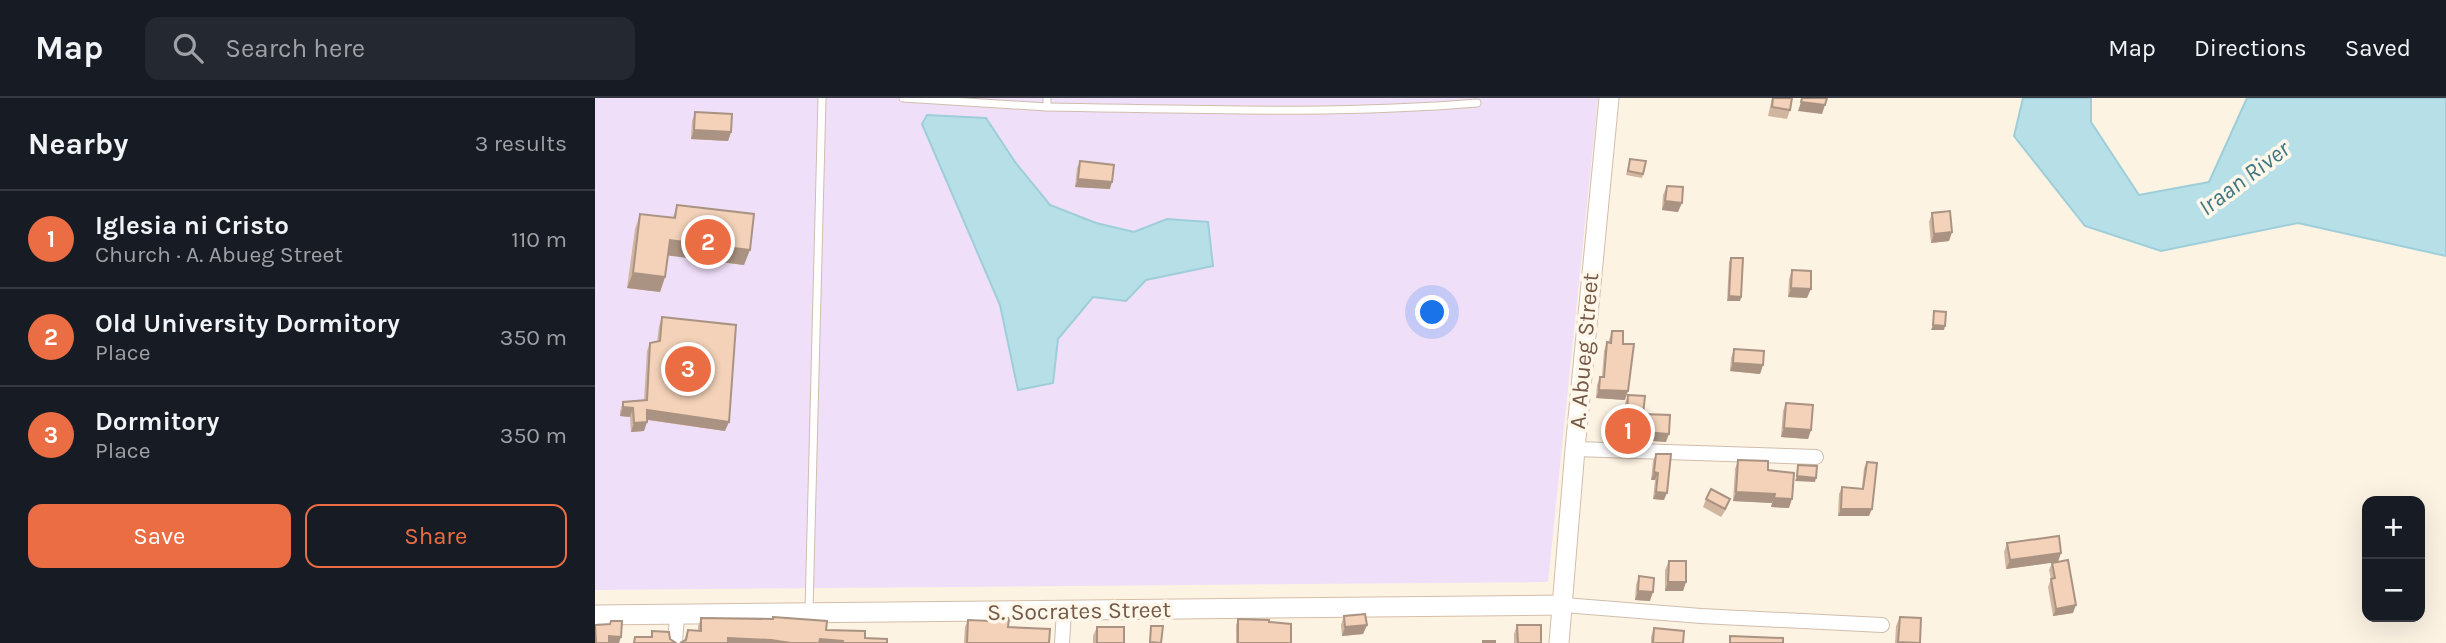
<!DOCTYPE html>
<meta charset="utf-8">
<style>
body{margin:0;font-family:Karla,sans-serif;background:#242831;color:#f1f3f6}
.controls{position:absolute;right:21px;bottom:21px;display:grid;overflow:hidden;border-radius:14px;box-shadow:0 7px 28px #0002}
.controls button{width:63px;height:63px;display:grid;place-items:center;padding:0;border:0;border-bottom:2px solid #363941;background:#171b24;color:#f1f3f6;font:35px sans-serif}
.you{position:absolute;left:838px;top:215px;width:24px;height:24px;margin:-18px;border:5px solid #fff;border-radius:50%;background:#1a73e8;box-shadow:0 0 0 10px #1a73e833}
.badge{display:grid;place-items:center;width:46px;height:46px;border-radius:50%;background:#ea6d44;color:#fff;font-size:23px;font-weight:700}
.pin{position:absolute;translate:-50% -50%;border:4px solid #fff;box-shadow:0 2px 7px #0006}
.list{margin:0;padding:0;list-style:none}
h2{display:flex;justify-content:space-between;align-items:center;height:91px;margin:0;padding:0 28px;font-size:30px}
h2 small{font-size:23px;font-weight:400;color:#9ea1a6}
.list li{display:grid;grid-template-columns:46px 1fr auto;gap:21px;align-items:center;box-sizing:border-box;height:98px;padding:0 28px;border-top:2px solid #363941}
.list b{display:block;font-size:26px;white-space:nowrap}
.list p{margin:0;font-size:23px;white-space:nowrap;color:#9ea1a6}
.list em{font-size:23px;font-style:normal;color:#9ea1a6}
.actions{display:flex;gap:14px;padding:21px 28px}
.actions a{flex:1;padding:16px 0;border:2px solid #ea6d44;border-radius:14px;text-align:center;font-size:24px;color:#ea6d44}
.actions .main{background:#ea6d44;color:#fff}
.icon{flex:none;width:38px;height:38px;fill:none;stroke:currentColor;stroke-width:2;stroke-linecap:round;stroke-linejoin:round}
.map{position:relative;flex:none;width:1851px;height:545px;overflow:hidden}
header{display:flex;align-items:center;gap:42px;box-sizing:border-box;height:98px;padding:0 35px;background:#171b24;border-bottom:2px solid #363941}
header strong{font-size:33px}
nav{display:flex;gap:38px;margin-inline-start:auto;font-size:24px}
.search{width:490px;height:63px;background:#242831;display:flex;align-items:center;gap:18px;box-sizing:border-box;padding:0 24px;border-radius:14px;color:#9ea1a6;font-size:26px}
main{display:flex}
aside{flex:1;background:#171b24}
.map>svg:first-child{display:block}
.education{fill:#f0dff9}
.water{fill:#b7dfe7;stroke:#9dced9;stroke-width:2}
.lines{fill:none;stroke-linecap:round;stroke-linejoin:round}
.lane-casing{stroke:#d0bdac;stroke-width:9}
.street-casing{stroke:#d0bdac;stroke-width:16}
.secondary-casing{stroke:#d4bda9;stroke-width:21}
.lane{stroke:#fff;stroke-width:7}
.street{stroke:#fff;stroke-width:14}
.secondary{stroke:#fff;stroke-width:19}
.wall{fill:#d1b59f}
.shaded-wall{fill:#aa9382}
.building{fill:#f3d2b9;stroke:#aa9382;stroke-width:2}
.labels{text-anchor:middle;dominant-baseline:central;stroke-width:7;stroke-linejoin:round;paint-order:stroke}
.street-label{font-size:23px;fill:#755948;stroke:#fff7e9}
.water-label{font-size:24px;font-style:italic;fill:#3f7683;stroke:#fff7e9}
</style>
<header>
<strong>Map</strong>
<div class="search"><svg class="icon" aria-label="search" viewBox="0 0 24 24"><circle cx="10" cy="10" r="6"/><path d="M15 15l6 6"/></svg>Search here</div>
<nav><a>Map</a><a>Directions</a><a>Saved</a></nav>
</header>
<main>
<aside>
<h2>Nearby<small>3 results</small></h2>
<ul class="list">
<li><span class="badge">1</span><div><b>Iglesia ni Cristo</b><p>Church · A. Abueg Street</p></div><em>110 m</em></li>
<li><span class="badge">2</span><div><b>Old University Dormitory</b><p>Place</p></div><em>350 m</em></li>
<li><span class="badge">3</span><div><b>Dormitory</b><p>Place</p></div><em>350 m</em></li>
</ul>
<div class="actions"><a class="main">Save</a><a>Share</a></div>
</aside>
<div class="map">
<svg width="1851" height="545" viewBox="0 0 1851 545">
<rect width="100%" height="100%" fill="#fdf3e3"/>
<path class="education" d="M0,0H1003L953,484L0,492Z"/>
<g class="water">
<path d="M1428,0H1496V24L1544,97L1614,84L1652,0H1851V158L1703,125L1566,153L1490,128L1419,38Z"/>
<path d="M332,17L391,20L420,64L455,107L501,125L539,134L572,121L613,124L618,168L551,182L531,203L498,199L463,241L458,285L423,292L405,207L327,26Z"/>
</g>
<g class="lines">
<g class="lane-casing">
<g id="lane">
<path d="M308,0L452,9V0"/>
<path d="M452,9C595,11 738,17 882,5"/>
<path d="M214,512L227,0"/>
</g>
</g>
<g class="street-casing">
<g id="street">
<path d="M980,351L1221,359"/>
<path d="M969,507L1106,518L1287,527"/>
<path d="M80,545L82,518"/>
<path d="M467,545L469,513"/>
</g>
</g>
<g class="secondary-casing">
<g id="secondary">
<path d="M0,517L969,507"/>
<path d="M964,545L980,351L1014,0"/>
</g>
</g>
<use href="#lane" class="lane"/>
<use href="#street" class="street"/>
<use href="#secondary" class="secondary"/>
</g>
<g class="wall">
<path d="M1177,0H1197L1195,12L1192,21L1173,18Z"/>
<path d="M100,14L136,34L133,43L96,41L97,23Z"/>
<path d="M1035,61L1048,76L1047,80L1031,77Z"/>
<path d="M485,63L515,91L480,89L482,70Z"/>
<path d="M1072,88L1083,114L1067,112L1068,97Z"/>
<path d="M82,107L149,167L73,157L70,179L65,194L32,190L40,131L45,116L78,119Z"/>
<path d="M1337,115L1357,134L1354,143L1336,145L1334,124Z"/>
<path d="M1136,160L1146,199L1145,203H1132L1134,164Z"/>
<path d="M1197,172L1212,200L1193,199L1194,181Z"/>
<path d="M67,219L130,333L52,322L49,333L36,334L35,319L25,318V313L28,304L49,302L52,253L55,245L62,244L64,228Z"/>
<path d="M1017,233L1028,246L1030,302L1001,300L1002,287L1005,279H1007L1009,253L1012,244L1013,245Z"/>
<path d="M1139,251L1168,267L1165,276L1135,273L1136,260Z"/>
<path d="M1033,297L1048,316L1071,344L1019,340L1020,324L1023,315L1029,316L1030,305Z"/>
<path d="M1191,305L1216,332L1213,341L1186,339L1188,313Z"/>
<path d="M1061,356L1069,402L1058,401L1060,382H1056L1058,363Z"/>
<path d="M1143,362L1173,372L1194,410L1176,409L1177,405L1138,403L1140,371Z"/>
<path d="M1272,364L1274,418H1243L1244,396L1247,389L1267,390L1269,370Z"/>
<path d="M1111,401L1132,410L1126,419L1108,409Z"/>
<path d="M1412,445L1463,464L1478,515L1458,518L1453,489L1456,481L1454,472L1457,465L1459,464L1411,471L1409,454Z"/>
<path d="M1074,463L1091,484L1088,493H1070V472Z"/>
<path d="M1044,478L1055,503L1040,502L1041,487Z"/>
<path d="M749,518L772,527L768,536L747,538L746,527Z"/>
<path d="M396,519L413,529L454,545H369L370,529L373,522L395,523Z"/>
<path d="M1305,519L1325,545H1300L1301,528Z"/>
<path d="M106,520L231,532L292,545H85L89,543L93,532L103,533V528Z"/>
<path d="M643,521L674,524L696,545H641V527Z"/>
<path d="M922,527L946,545H919V536Z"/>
<path d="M502,529L529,545H498V538Z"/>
<path d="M1059,530L1088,545H1056V539Z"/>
</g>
<g class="shaded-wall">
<path d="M1206,4L1230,7L1227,16L1203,13Z"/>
<path d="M99,32L136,34L133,43L96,41Z"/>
<path d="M483,81L517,84L515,91L480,89Z"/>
<path d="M1070,103L1087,105L1083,114L1067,112Z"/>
<path d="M1357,134L1354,143L1336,145L1339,136Z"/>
<path d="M75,142L155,152L149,167L69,157Z"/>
<path d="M38,175L70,179L65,194L32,190Z"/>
<path d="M1196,190L1216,191L1212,200L1193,199Z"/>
<path d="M1134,198L1146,199L1145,203H1132Z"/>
<path d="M1338,227L1350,228L1349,232H1336Z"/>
<path d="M1138,265L1168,267L1165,276L1135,273Z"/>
<path d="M1004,292L1033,293L1030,302L1001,300Z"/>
<path d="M28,309L38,310L35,319L25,318Z"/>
<path d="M52,312L134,324L130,333L48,321Z"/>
<path d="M52,324L49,333L36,334L39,325Z"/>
<path d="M1189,330L1216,332L1213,341L1186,339Z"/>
<path d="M1022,332L1074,336L1071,344L1019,340Z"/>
<path d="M1059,374L1063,375L1060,382H1056Z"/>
<path d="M1202,378L1221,380L1220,384L1200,383Z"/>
<path d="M1061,394L1072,395L1069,402L1058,401Z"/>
<path d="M1141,394L1180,396L1177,405L1138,403Z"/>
<path d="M1179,400L1197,401L1194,410L1176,409Z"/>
<path d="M1246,411H1277L1274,418H1243Z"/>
<path d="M1466,455L1463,464L1411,471L1415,462Z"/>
<path d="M1073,484H1091L1088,493H1070Z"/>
<path d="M1043,493L1058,494L1055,503L1040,502Z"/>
<path d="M1481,507L1478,515L1458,518L1461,511Z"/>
<path d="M772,527L768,536L747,538L750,529Z"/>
<path d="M14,538L26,539L24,545H11Z"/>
<path d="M133,540L176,542L196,545H131Z"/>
<path d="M225,541L248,543L247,545H224Z"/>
</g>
<g class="building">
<path d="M1178,0H1197L1195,12L1177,9Z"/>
<path d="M1207,0H1232L1230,7L1206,4Z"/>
<path d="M100,14L137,16L136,34L99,32Z"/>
<path d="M1035,61L1051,63L1048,76L1033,73Z"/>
<path d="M485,63L519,67L517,84L483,81Z"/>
<path d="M1072,88L1088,89L1087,105L1070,103Z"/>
<path d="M82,107L159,116L155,152L75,142L70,179L38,175L45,116L80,120Z"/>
<path d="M1355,113L1357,134L1339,136L1337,115Z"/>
<path d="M1136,160H1148L1146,199L1134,198Z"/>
<path d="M1197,172L1216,173V191L1196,190Z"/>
<path d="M1339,213L1351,214L1350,228L1338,227Z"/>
<path d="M67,219L141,227L134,324L52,312V324L39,325L38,310L28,309V304L52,302L55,245L65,243Z"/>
<path d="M1017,233H1028V246H1039L1033,293L1004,292L1005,279H1009L1012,244L1016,245Z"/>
<path d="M1139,251L1169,253L1168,267L1138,265Z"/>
<path d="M1033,297L1050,298L1048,316L1075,317L1074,336L1022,332L1023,315L1032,316Z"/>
<path d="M1191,305L1218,307L1216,332L1189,330Z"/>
<path d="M1061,356H1076L1072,395L1061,394L1063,375L1059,374Z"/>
<path d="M1143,362L1173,363V372L1199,375L1197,401L1179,400L1180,396L1141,394Z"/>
<path d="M1272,364L1282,365L1277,411H1246L1247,389L1268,391Z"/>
<path d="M1203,367L1222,368L1221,380L1202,378Z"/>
<path d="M1116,391L1135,401L1130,411L1111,401Z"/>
<path d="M1464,438L1466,455L1415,462L1412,445Z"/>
<path d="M1473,462L1481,507L1461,511L1456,481L1460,480L1457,465Z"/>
<path d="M1074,463H1091V484H1073Z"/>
<path d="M1044,478L1059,480L1058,494L1043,493Z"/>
<path d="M770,516L772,527L750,529L749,518Z"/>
<path d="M178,519L232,523L231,532L270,533V540L292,541V545H248V543L225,541L224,545H196L176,542L133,540V545H85L91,542L93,532L106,533V520L178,521Z"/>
<path d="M396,519L414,520L413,529L455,531L454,545H372L373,522L396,523Z"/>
<path d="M1305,519L1326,520L1325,545L1303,544Z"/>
<path d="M643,521L674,522V524L696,526V545H643Z"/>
<path d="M16,523H27L26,539L14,538V545H1L0,527L15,526Z"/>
<path d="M922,527H946V545H923Z"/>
<path d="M556,528H568L566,545L555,544Z"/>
<rect x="502" y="529" width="27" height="16"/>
<path d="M1059,530L1089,533L1088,545H1058Z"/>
<path d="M57,533L74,534L75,541L81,545H39L40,539H57Z"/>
<path d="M1135,538L1188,540V545H1135Z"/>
<rect x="888" y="543" width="12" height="2"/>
</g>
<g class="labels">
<g class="street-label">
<text transform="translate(989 253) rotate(-85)">A. Abueg Street</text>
<text transform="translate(484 513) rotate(-1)">S. Socrates Street</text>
</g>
<g class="water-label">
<text transform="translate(1649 80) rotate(-37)">Iraan River</text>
</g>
</g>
</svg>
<div class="controls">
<button>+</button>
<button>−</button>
</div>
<div class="you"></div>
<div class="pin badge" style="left:1033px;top:333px">1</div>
<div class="pin badge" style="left:113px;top:144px">2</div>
<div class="pin badge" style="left:93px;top:271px">3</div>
</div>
</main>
